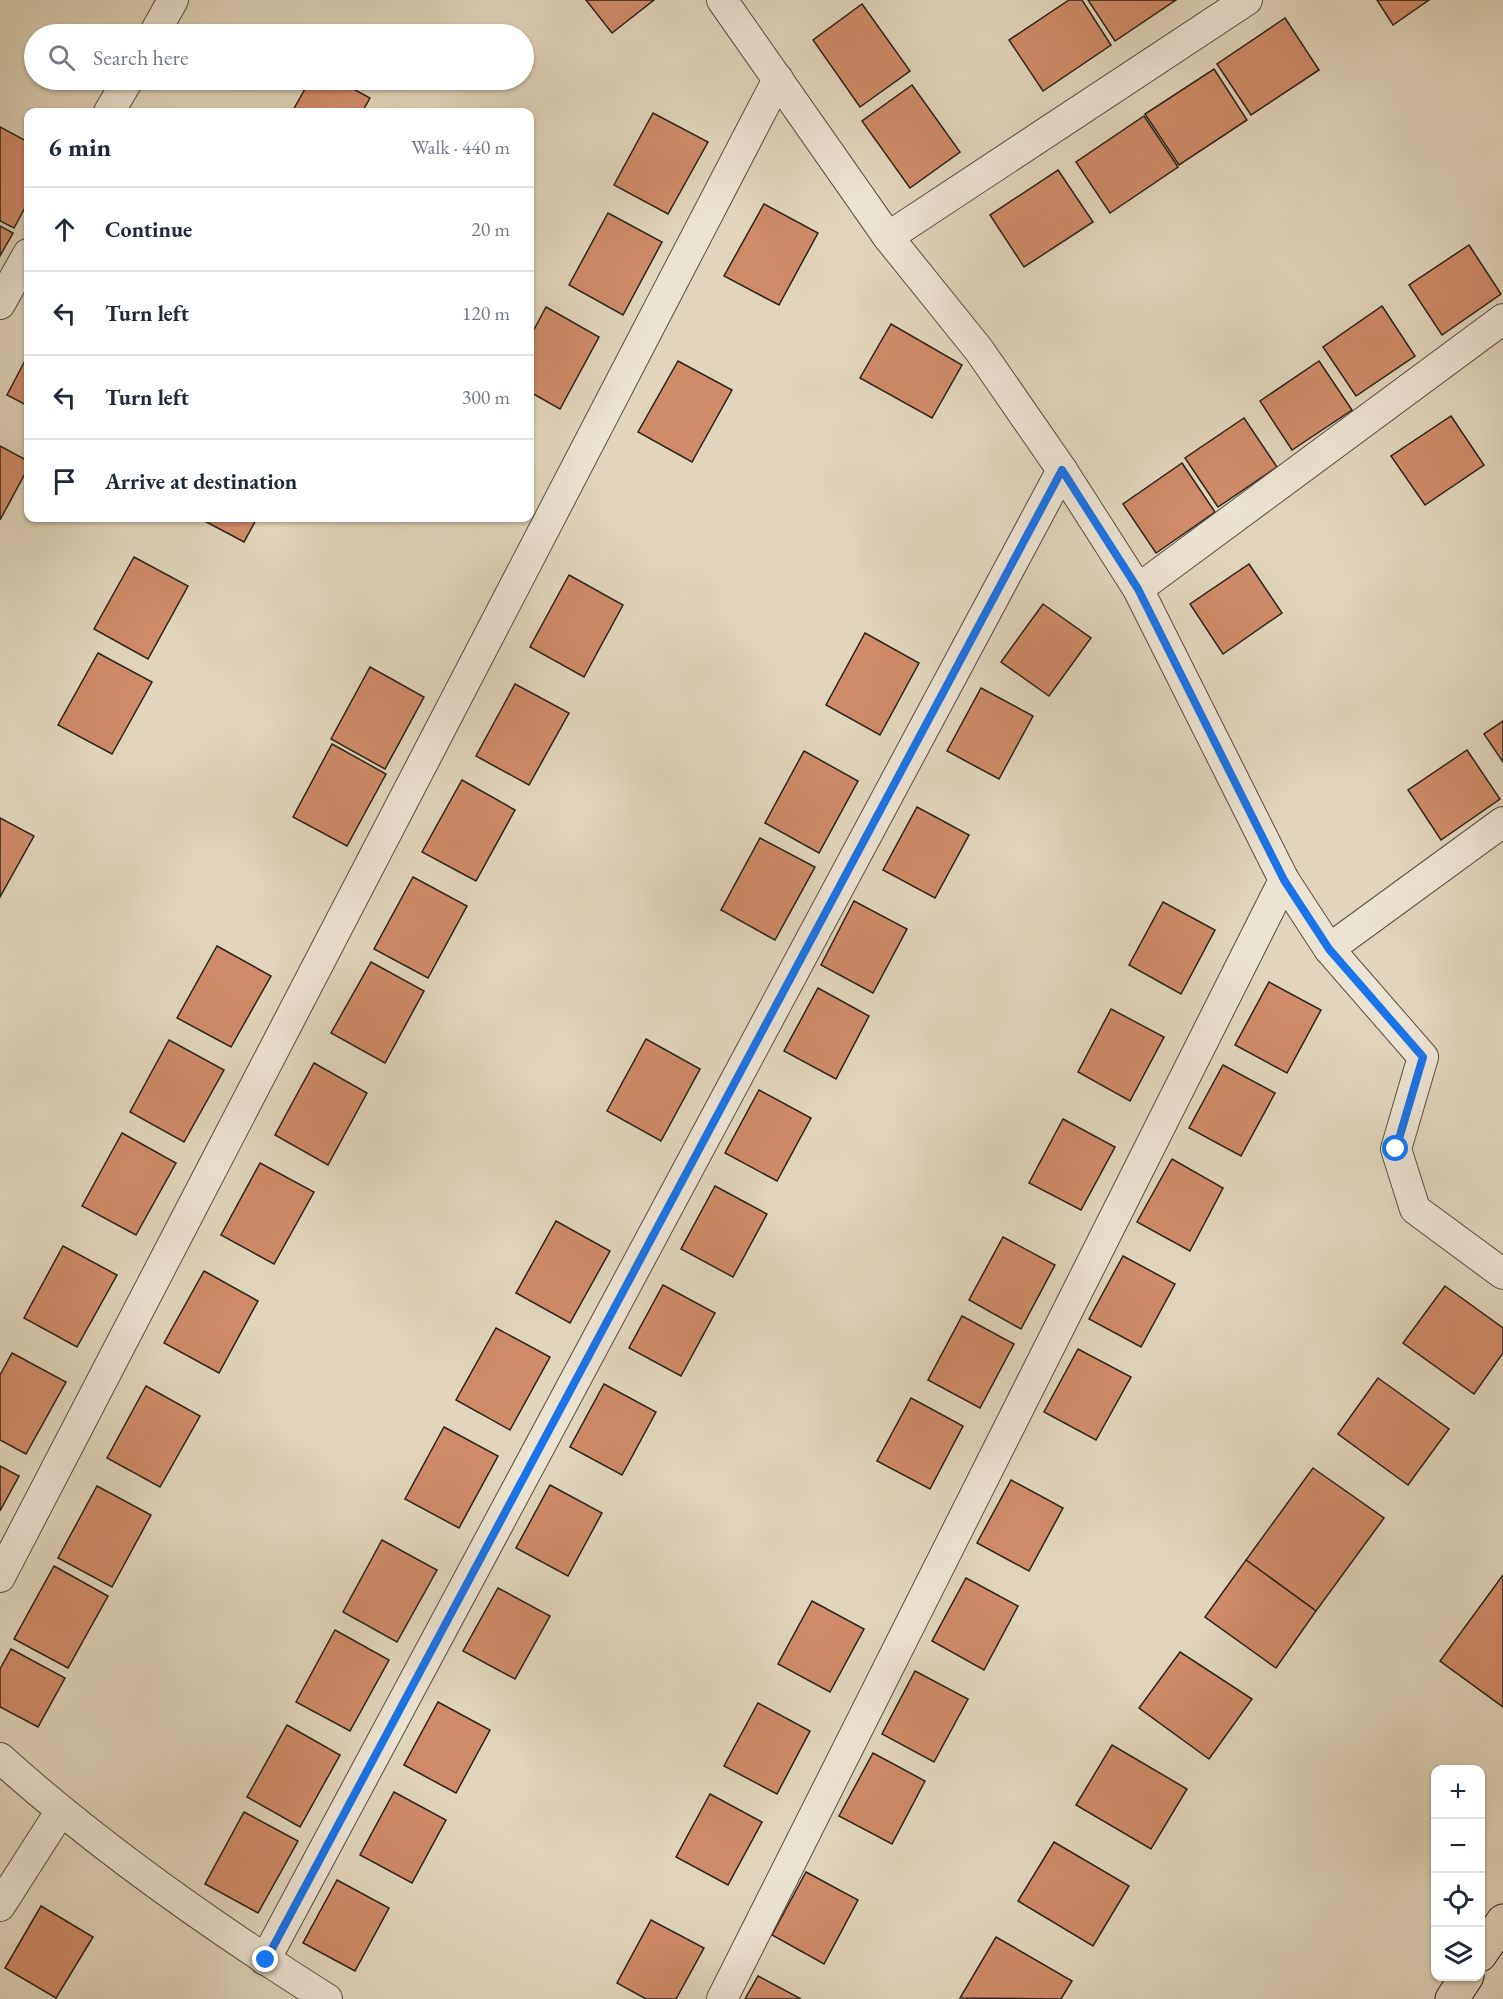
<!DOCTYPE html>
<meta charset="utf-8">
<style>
body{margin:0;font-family:"EB Garamond",serif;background:#f6f6f7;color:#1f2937}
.controls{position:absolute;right:18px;bottom:18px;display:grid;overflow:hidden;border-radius:12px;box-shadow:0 2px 4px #0004}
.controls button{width:54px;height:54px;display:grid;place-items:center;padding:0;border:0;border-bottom:2px solid #e0e1e3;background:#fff;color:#1f2937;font:30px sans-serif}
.stop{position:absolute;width:18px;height:18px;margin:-14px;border:4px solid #1a73e8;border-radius:50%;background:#fff}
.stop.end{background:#1a73e8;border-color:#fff;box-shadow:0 2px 6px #0008}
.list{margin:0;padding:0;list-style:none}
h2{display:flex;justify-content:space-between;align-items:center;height:78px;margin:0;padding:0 24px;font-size:26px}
h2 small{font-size:20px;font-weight:400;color:#747a83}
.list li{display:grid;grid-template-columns:39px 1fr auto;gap:18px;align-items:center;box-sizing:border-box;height:84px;padding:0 24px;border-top:2px solid #e0e1e3}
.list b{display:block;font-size:22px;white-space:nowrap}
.list em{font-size:20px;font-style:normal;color:#747a83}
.icon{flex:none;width:33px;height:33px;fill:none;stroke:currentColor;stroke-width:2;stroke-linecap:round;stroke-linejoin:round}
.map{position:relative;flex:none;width:1503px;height:1999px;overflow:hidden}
.search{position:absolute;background:#fff;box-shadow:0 2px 4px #0004;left:24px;top:24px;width:510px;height:66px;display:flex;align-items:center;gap:15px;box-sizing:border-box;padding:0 21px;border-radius:33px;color:#747a83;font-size:22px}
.panel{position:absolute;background:#fff;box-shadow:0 2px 4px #0004;left:24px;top:108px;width:510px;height:414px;border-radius:12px}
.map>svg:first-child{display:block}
.building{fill:#d08b6a;stroke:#2b2319;stroke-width:1.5}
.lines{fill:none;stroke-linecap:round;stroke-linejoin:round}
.street-casing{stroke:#585042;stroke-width:32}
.primary-casing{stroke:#2b2319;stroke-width:35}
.street{stroke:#ece4d3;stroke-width:30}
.primary{stroke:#e1d6bb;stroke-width:33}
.route{stroke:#1a73e8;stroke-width:8}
</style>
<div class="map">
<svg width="1503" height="1999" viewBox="0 0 1503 1999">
<rect width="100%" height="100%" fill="#e1d6bb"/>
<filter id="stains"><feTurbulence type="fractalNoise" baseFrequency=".00333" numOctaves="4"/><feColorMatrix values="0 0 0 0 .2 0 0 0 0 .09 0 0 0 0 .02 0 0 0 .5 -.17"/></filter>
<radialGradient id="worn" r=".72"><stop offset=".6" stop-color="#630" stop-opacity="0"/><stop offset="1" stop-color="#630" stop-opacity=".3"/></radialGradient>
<g class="building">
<path d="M586,0H654L612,33Z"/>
<path d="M1069,0H1082L1111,45L1043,91L1009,40Z"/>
<path d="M1088,0H1176L1115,41Z"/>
<path d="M1377,0H1429L1393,25Z"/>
<path d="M862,4L910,71L860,107L813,40Z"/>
<path d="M1285,18L1319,70L1251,115L1217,64Z"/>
<path d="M1214,69L1247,120L1179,165L1145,114Z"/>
<path d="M310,80H337L370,98L362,112H292Z"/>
<path d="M912,85L960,152L910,188L862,121Z"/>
<path d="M653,113L708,142L668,214L614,185Z"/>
<path d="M1144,116L1178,167L1110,213L1076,162Z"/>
<path d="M0,127L28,142V202L14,228L0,221Z"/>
<path d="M1058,170L1093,222L1024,267L990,215Z"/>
<path d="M764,204L818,233L779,305L724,276Z"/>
<path d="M608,213L662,242L623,315L569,285Z"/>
<path d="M0,226L13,233L0,256Z"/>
<path d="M1469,245L1501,294L1442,335L1409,285Z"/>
<path d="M1382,306L1415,356L1356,396L1323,347Z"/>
<path d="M546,307L599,337L560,409L530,392V337Z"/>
<path d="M891,324L962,365L932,418L860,378Z"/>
<path d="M28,355V406L7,395Z"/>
<path d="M678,361L732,390L692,462L638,432Z"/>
<path d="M1319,361L1352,410L1292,450L1260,401Z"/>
<path d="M1451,416L1484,465L1425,505L1391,456Z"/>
<path d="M1244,418L1277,467L1218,507L1185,458Z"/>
<path d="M0,446L28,461V468L0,520Z"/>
<path d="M1182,463L1215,512L1156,553L1123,504Z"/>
<path d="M199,518H257L244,542Z"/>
<path d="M134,557L188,586L148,659L94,629Z"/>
<path d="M1249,564L1282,613L1223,654L1190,604Z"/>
<path d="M569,575L623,605L584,677L530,647Z"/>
<path d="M1043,604L1091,638L1049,696L1001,662Z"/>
<path d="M865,633L919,663L880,735L826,705Z"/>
<path d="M98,653L152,682L112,754L58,725Z"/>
<path d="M370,667L424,697L385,769L331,739Z"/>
<path d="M515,684L569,713L529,785L476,756Z"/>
<path d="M981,688L1033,716L999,779L947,751Z"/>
<path d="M1503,721V762L1484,734Z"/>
<path d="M332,744L386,774L347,846L293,817Z"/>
<path d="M1467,750L1500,799L1441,840L1408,790Z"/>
<path d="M804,751L858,781L819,853L765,823Z"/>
<path d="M462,780L515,810L476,881L422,852Z"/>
<path d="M917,807L969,835L935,898L883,870Z"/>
<path d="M0,818L34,836L0,897Z"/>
<path d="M760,838L815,867L775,940L721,910Z"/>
<path d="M413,877L467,906L428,978L374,949Z"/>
<path d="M854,901L907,929L873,993L821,965Z"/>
<path d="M1163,902L1215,930L1181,994L1129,965Z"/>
<path d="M217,946L271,976L231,1047L177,1018Z"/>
<path d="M371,962L424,991L385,1063L331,1033Z"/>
<path d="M1269,982L1321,1010L1287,1073L1235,1045Z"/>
<path d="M818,988L869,1016L836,1079L784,1051Z"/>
<path d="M1111,1009L1164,1037L1130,1101L1078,1072Z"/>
<path d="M646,1039L700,1069L661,1141L607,1111Z"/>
<path d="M169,1040L224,1070L184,1142L130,1112Z"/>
<path d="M314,1063L367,1093L328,1165L275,1135Z"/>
<path d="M1223,1065L1275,1093L1241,1156L1189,1128Z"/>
<path d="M759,1090L811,1118L777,1181L725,1153Z"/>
<path d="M1063,1119L1115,1147L1081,1210L1029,1183Z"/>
<path d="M122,1133L176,1163L136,1235L82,1206Z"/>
<path d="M1172,1159L1223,1188L1190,1251L1137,1222Z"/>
<path d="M260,1163L314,1192L274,1264L221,1235Z"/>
<path d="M715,1186L767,1214L733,1277L681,1249Z"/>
<path d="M556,1221L610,1251L570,1323L516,1293Z"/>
<path d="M1003,1237L1055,1265L1021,1329L969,1300Z"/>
<path d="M63,1246L117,1275L77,1347L24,1318Z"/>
<path d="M1123,1256L1175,1284L1141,1347L1089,1319Z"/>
<path d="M204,1271L258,1301L219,1373L164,1343Z"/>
<path d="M663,1285L715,1313L681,1376L629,1348Z"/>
<path d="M1445,1286L1503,1328V1353L1474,1394L1403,1343Z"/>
<path d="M962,1316L1014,1344L980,1408L928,1380Z"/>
<path d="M496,1328L550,1357L510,1430L456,1400Z"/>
<path d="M1078,1349L1131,1377L1096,1440L1044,1412Z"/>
<path d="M12,1353L66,1382L26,1454L0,1440V1375Z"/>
<path d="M1378,1378L1449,1429L1408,1485L1338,1434Z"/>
<path d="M604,1384L656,1412L622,1475L570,1447Z"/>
<path d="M146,1386L200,1416L160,1487L107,1458Z"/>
<path d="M911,1398L963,1426L930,1489L877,1461Z"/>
<path d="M444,1427L498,1456L459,1528L405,1499Z"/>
<path d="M0,1466L19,1476L0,1511Z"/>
<path d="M1313,1468L1384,1518L1316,1611L1246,1560Z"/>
<path d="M1011,1480L1063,1508L1029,1571L977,1543Z"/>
<path d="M550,1485L602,1513L568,1576L516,1548Z"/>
<path d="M97,1486L151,1515L112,1587L58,1558Z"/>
<path d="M382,1540L437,1570L397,1642L343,1612Z"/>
<path d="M1246,1560L1316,1611L1276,1668L1205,1617Z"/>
<path d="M54,1566L108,1596L68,1668L14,1639Z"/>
<path d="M1503,1575V1707L1440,1661Z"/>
<path d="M966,1578L1018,1606L984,1670L932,1641Z"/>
<path d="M498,1588L550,1616L515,1679L463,1651Z"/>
<path d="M812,1601L864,1629L830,1692L778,1664Z"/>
<path d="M335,1630L389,1660L350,1731L296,1702Z"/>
<path d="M11,1649L65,1678L38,1727L0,1707V1669Z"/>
<path d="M1180,1652L1252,1699L1209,1759L1139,1708Z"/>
<path d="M915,1671L968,1699L934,1762L882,1734Z"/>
<path d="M438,1702L490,1730L456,1793L404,1765Z"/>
<path d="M758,1703L810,1731L777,1794L724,1766Z"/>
<path d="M287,1725L340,1755L300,1827L247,1797Z"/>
<path d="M1112,1745L1187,1789L1151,1849L1076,1805Z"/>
<path d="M873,1753L925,1781L892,1844L839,1816Z"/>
<path d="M394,1792L446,1820L412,1883L360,1855Z"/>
<path d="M710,1794L762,1822L728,1885L676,1857Z"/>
<path d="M244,1812L298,1841L258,1913L205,1884Z"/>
<path d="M1054,1842L1129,1886L1093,1946L1018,1901Z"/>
<path d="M806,1872L858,1900L824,1964L772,1935Z"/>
<path d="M337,1880L389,1908L355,1971L303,1943Z"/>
<path d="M41,1906L93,1937L56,1998L5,1968Z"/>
<path d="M651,1920L704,1948L676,1999H646L617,1983Z"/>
<path d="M996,1937L1072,1981L1061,1999L960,1998Z"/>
<path d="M758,1976L801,1999H745Z"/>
</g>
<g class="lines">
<g class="street-casing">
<g id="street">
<path d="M722,0L888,237L979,350L1062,470L1138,589L1284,880L1329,949L1423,1057L1396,1149L1415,1209L1503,1274"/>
<path d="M154,34L173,0"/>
<path d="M109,112L128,80"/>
<path d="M888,237L1247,0"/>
<path d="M0,304L28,254"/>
<path d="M1138,589L1503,319"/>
<path d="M1329,949L1503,822"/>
<path d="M0,1577L778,79"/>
<path d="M0,1758C100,1848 213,1927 327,1999"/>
<path d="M0,1906L60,1812"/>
<path d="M265,1960L1062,470"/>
<path d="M722,1999L1284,880"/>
</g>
</g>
<g class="primary-casing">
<g id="primary">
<path d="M1480,1955L1503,1921"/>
<path d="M1452,1999L1467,1976"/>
</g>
</g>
<use href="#street" class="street"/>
<use href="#primary" class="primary"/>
</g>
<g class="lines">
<path class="route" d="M266,1960L1062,470L1138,589L1284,880L1329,949L1423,1057L1396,1149"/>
</g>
<rect width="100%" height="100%" filter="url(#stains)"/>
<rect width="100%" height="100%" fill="url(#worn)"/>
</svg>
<div class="controls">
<button>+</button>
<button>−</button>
<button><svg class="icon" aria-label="locate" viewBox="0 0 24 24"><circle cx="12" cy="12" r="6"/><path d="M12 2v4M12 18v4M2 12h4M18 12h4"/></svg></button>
<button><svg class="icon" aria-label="layers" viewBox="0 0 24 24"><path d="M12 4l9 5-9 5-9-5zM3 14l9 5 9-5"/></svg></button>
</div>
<div class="stop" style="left:1396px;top:1149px"></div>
<div class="stop end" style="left:266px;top:1960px"></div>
<div class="search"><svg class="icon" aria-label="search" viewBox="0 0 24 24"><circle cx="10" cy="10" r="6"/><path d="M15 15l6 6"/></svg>Search here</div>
<section class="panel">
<h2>6 min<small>Walk · 440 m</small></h2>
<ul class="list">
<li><svg class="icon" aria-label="ahead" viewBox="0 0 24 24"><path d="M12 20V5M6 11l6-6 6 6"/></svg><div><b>Continue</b></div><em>20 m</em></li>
<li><svg class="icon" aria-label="left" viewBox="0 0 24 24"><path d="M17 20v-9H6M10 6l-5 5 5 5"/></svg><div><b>Turn left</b></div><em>120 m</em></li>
<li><svg class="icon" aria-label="left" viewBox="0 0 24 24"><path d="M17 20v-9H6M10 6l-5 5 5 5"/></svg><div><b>Turn left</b></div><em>300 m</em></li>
<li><svg class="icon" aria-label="arrive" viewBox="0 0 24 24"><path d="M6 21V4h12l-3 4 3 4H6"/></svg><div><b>Arrive at destination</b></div></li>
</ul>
</section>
</div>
